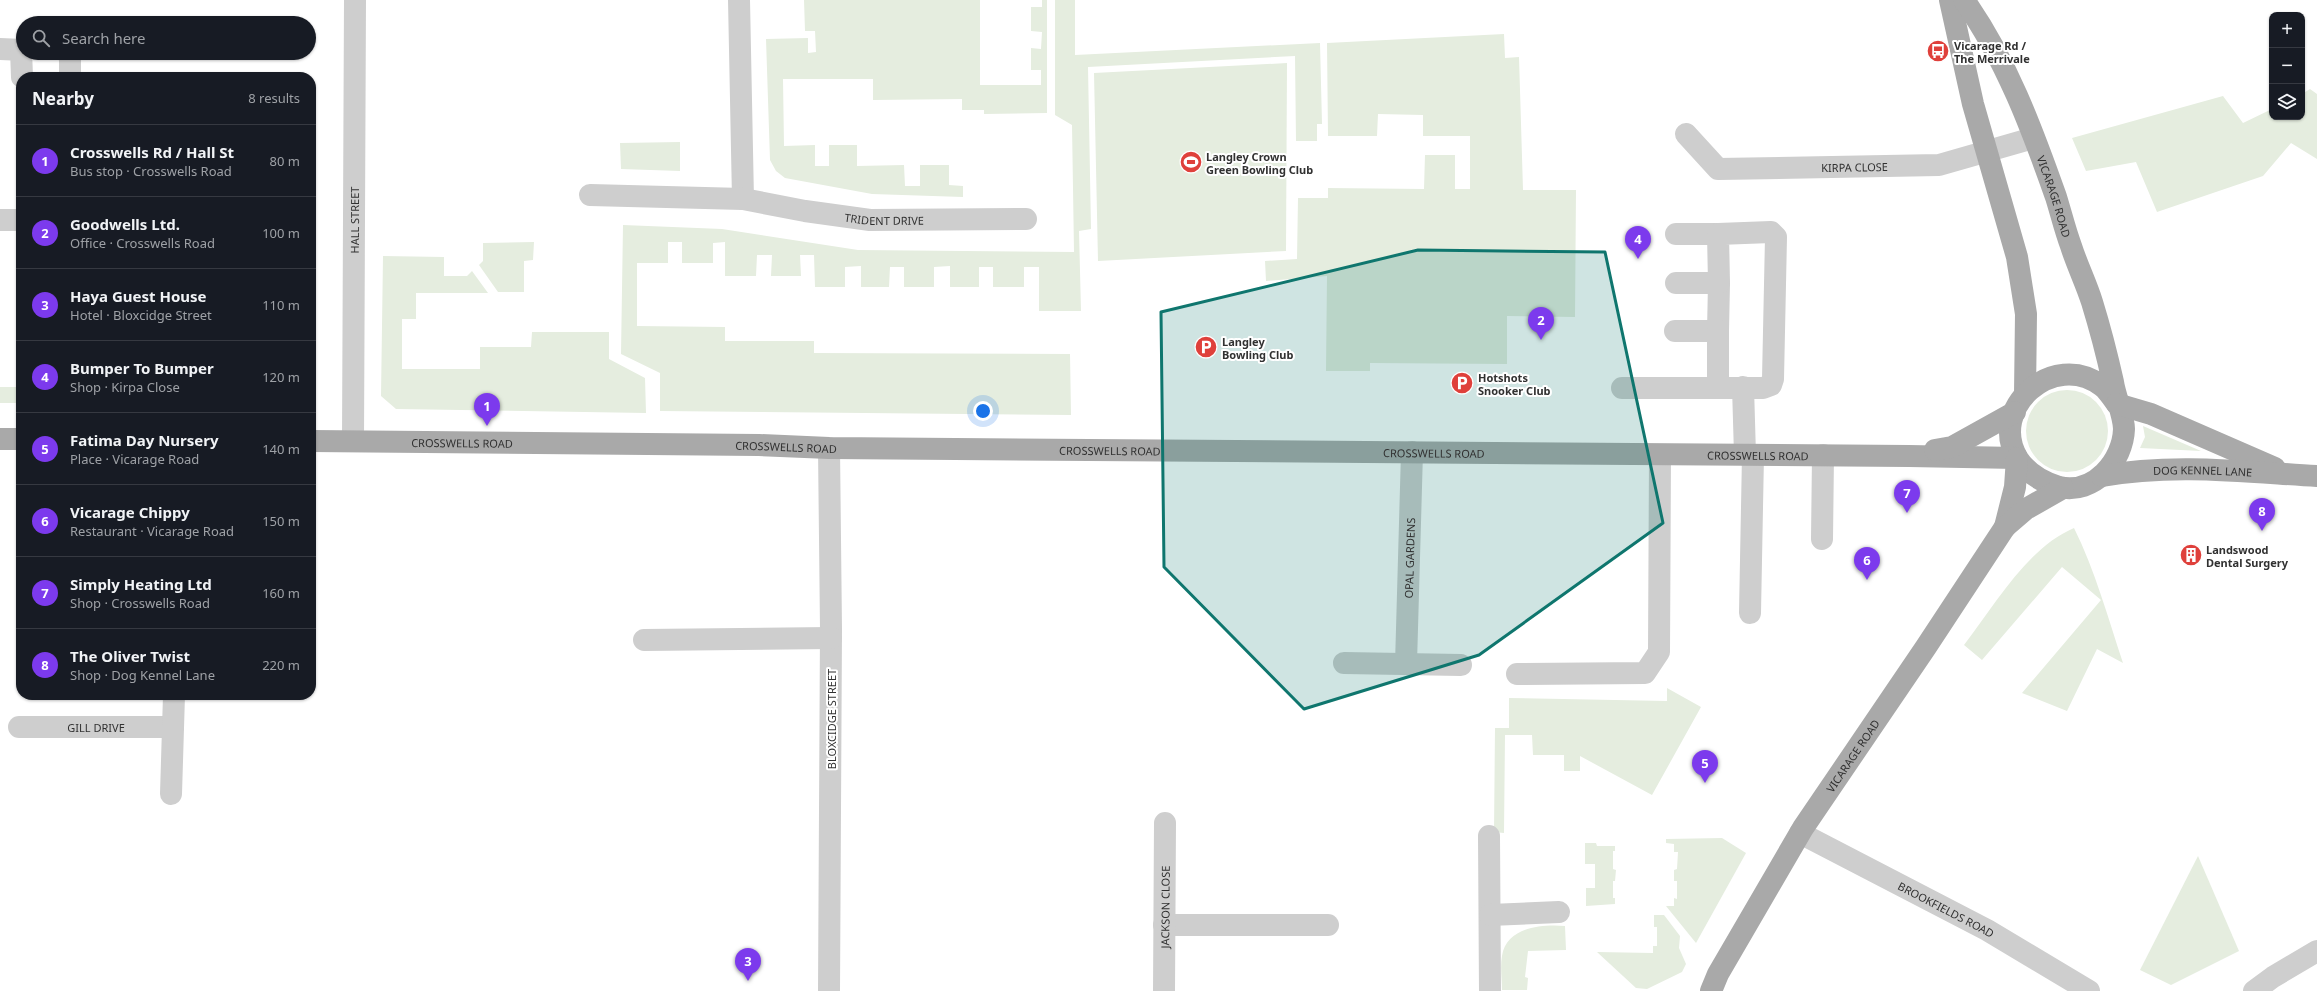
<!DOCTYPE html>
<meta charset="utf-8">
<style>
body{margin:0;font-family:"Noto Sans",sans-serif;background:#242831;color:#f1f3f6}
.controls{position:absolute;right:12px;top:12px;display:grid;overflow:hidden;border-radius:8px;box-shadow:0 1px 3px #0004}
.controls button{width:36px;height:36px;display:grid;place-items:center;padding:0;border:0;border-bottom:1px solid #363941;background:#171b24;color:#f1f3f6;font:20px sans-serif}
.you{position:absolute;left:983px;top:411px;width:14px;height:14px;margin:-10px;border:3px solid #fff;border-radius:50%;background:#1a73e8;box-shadow:0 0 0 6px #1a73e833}
.badge{display:grid;place-items:center;width:26px;height:26px;border-radius:50%;background:#7c3aed;color:#fff;font-size:13px;font-weight:700}
.pin{position:absolute;translate:-50% -33px;filter:drop-shadow(0 1px 2px #0008)}
.pin::after{content:'';position:absolute;top:21px;width:14px;height:12px;background:inherit;clip-path:polygon(0 0,100% 0,50% 100%)}
.list{margin:0;padding:0;list-style:none}
h2{display:flex;justify-content:space-between;align-items:center;height:52px;margin:0;padding:0 16px;font-size:17px}
h2 small{font-size:13px;font-weight:400;color:#9ea1a6}
.list li{display:grid;grid-template-columns:26px 1fr auto;gap:12px;align-items:center;box-sizing:border-box;height:72px;padding:0 16px;border-top:1px solid #363941}
.list b{display:block;font-size:15px;white-space:nowrap}
.list p{margin:0;font-size:13px;white-space:nowrap;color:#9ea1a6}
.list em{font-size:13px;font-style:normal;color:#9ea1a6}
.icon{flex:none;width:22px;height:22px;fill:none;stroke:currentColor;stroke-width:2;stroke-linecap:round;stroke-linejoin:round}
.map{position:relative;flex:none;width:2317px;height:991px;overflow:hidden}
.search{position:absolute;background:#171b24;box-shadow:0 1px 3px #0004;left:16px;top:16px;width:300px;height:44px;display:flex;align-items:center;gap:10px;box-sizing:border-box;padding:0 14px;border-radius:22px;color:#9ea1a6;font-size:15px}
.panel{position:absolute;background:#171b24;box-shadow:0 1px 3px #0004;left:16px;top:72px;width:300px;height:628px;border-radius:16px}
.map>svg:first-child{display:block}
.green{fill:#e5eddf}
.lines{fill:none;stroke-linecap:round;stroke-linejoin:round}
.minor{stroke:#cecece;stroke-width:22}
.major{stroke:#a9a9a9;stroke-width:22}
.marked{fill:#0f766e;fill-opacity:0.2;stroke:#0f766e;stroke-width:3;stroke-linejoin:round}
.labels{text-anchor:middle;dominant-baseline:central;stroke-width:4;stroke-linejoin:round;paint-order:stroke}
.poi-label{font-size:11px;font-weight:bold;fill:#313131;stroke:#fff;text-anchor:start}
.street-label{font-size:11px;fill:#313131;stroke:#fff}
</style>
<div class="map">
<svg width="2317" height="991" viewBox="0 0 2317 991">
<rect width="100%" height="100%" fill="#fff"/>
<g class="green">
<path d="M804,0H980V85H1041V70H1031V48L1041,49L1042,32L1031,31V7H1042V0H1047V113L984,114V110H962V99L873,100V79H783L784,146L815,145V166H829V145H857V166L904,165L905,186H920V165H949V185L963,186V197L872,194L785,178L776,171L770,160L766,39L808,38V53L816,52L815,31H805Z"/>
<path d="M1055,0H1075V55L1320,43L1322,124H1317V141H1296L1295,56L1088,67L1091,229L1079,231L1081,311H1039V267H1024V287H993V267H979V287H950V266L934,267V287H904V267H890L889,287H861V266L845,267V287H815L814,255H800L801,276H771L772,255H757L756,276H725V242L713,243V263H682V242H668V263H637V326L725,327V341H814V353L1070,354L1071,415L660,411V373L621,354L623,225L722,229L858,250L1074,252L1072,125L1055,115Z"/>
<path d="M1504,34L1505,58L1519,57L1523,190H1576L1575,317L1507,316V364L1370,363V371H1326L1327,276L1266,281L1265,261L1297,259L1298,198H1328V188L1424,189L1425,155H1455V189H1470V136H1423V115L1378,114L1377,136H1328L1327,43Z"/>
<path d="M1287,63L1286,251L1098,261L1094,73Z"/>
<path d="M2310,89L2317,94V159L2291,143L2263,176L2157,212L2136,162L2086,171L2072,138L2223,96L2243,123L2272,109V117H2302V94Z"/>
<path d="M680,142V171L621,169L620,143Z"/>
<path d="M534,242L533,260L524,261V292H498L479,265L483,261V243Z"/>
<path d="M383,256L444,257V276H467L472,271L488,293H416V319H402V369H480V347H531L532,332H609V359L645,378L646,413L396,409L381,396Z"/>
<rect x="0" y="387" width="21" height="16"/>
<circle cx="2067" cy="431" r="41"/>
<path d="M2143,426L2201,451L2140,448L2145,437Z"/>
<path d="M2074,528C2095,570 2108,618 2123,663L2097,649L2067,711L2022,693L2101,600L2062,567L1982,660L1964,645C1995,605 2027,548 2074,528Z"/>
<path d="M1667,688L1701,707L1652,795L1580,756V771H1564V755H1533L1532,735H1505L1504,833L1494,832L1495,728H1509V698L1667,701Z"/>
<path d="M1722,838L1746,853L1696,943L1666,906H1674V898L1677,899V881H1674V870L1677,869L1678,852H1674V844L1666,843V839Z"/>
<path d="M1585,843H1596L1597,846H1615V851H1613V869L1616,870L1615,881H1613V898H1615V904L1586,906V888H1595V864H1585Z"/>
<path d="M2198,856L2239,951L2171,985L2140,970Z"/>
<path d="M1654,915H1664L1680,936L1679,948L1686,964L1682,972L1647,989L1636,988L1597,952L1653,953V946H1657V927H1654Z"/>
<path d="M1565,926L1566,950L1528,951L1525,977L1528,978L1527,990H1502C1502,979 1500,967 1502,956C1506,927 1542,924 1565,926Z"/>
</g>
<g class="lines">
<g class="minor">
<path d="M739,0L743,199"/>
<path d="M0,49L23,50"/>
<path d="M21,50L22,77"/>
<path d="M67,53H70V77"/>
<path id="s1" d="M1686,134L1718,169L1939,165L2033,138"/>
<path id="s2" d="M590,195L743,199L805,211L870,220L1026,219"/>
<path d="M0,220H21"/>
<path d="M1676,234H1718"/>
<path d="M1675,331H1718L1719,283"/>
<path d="M1718,387V331"/>
<path d="M1743,387L1745,455"/>
<path d="M1622,388H1763L1771,385L1773,379L1776,237L1771,232L1718,234L1719,283H1676"/>
<path id="s3" d="M353,441L355,0"/>
<path d="M829,448L831,629L829,991"/>
<path d="M1822,539L1823,455"/>
<path d="M1750,613L1753,455"/>
<path d="M644,640L831,638"/>
<path d="M1344,663L1461,665"/>
<path id="s4" d="M1406,664L1412,452"/>
<path d="M1517,674L1645,673L1659,652L1660,455"/>
<path id="s5" d="M19,727H173"/>
<path d="M171,794L174,695"/>
<path id="s6" d="M1800,833L1987,930L2089,991"/>
<path d="M1489,836L1490,991"/>
<path d="M1490,915L1559,912"/>
<path d="M1164,925H1328"/>
<path id="s7" d="M1164,991L1165,823"/>
<path d="M2254,991L2273,977L2317,951"/>
</g>
<g class="major">
<path d="M1950,0L1973,104L2017,257L2026,314L2025,394"/>
<path id="s8" d="M1964,0C2006,59 2032,129 2056,197C2061,213 2065,230 2071,246C2077,265 2086,283 2092,302C2100,328 2107,355 2113,382C2115,396 2124,416 2124,429C2123,461 2094,495 2059,487C2042,482 2028,474 2018,459C1987,409 2053,349 2102,386C2108,390 2112,398 2117,404"/>
<path d="M2117,404L2151,414L2275,468"/>
<path d="M0,439H21"/>
<path id="s9" d="M311,441L759,445L829,448L1909,456L2017,458"/>
<path d="M1935,450L1952,447L2015,412"/>
<path id="s10" d="M2102,476C2173,463 2246,472 2317,476"/>
<path d="M2005,527L2015,487L2017,458"/>
<path id="s11" d="M1711,991L1718,974L1803,828L1926,647L2005,527L2026,509L2063,488"/>
</g>
</g>
<path class="marked" d="M1418,250L1605,252L1663,523L1479,655L1304,709L1164,567L1161,312Z"/>
<defs>
<g id="bus-disc" transform="scale(1.15)"><circle r="9.5" fill="#df403b" stroke="#fff"/><path d="M-5-6H5V4H4V6H2V4H-2V6H-4V4H-5ZM-3.5-4V0h7V-4ZM-3.5 1.2v1.5H-2V1.2ZM2 1.2v1.5H3.5V1.2Z" fill="#fff"/></g>
<g id="stadium-disc" transform="scale(1.15)"><circle r="9.5" fill="#df403b" stroke="#fff"/><path d="M0-5a6.5 5 0 1 0 0 10a6.5 5 0 1 0 0-10ZM-3.5-1.8h7v3.6h-7Z" fill="#fff"/></g>
<g id="parking-disc" transform="scale(1.15)"><circle r="9.5" fill="#df403b" stroke="#fff"/><path d="M-3.5-5.5H1a3.5 3.5 0 0 1 0 7H-1V5.5H-3.5ZM-1-3.4V-.6H.8a1.4 1.4 0 0 0 0-2.8Z" fill="#fff"/></g>
<g id="building-disc" transform="scale(1.15)"><circle r="9.5" fill="#df403b" stroke="#fff"/><path d="M-4-6H4V6H1V3H-1V6H-4ZM-2.5-4.3h1.7v1.8h-1.7ZM.8-4.3h1.7v1.8H.8ZM-2.5-1h1.7V.8h-1.7ZM.8-1h1.7V.8H.8Z" fill="#fff"/></g>
</defs>
<g fill-rule="evenodd">
<use href="#bus-disc" x="1938" y="51"/>
<use href="#stadium-disc" x="1191" y="162"/>
<use href="#parking-disc" x="1206" y="347"/>
<use href="#parking-disc" x="1462" y="383"/>
<use href="#building-disc" x="2191" y="555"/>
</g>
<g class="labels">
<g class="poi-label">
<text x="1954" y="45">Vicarage Rd /<tspan x="1954" dy="13">The Merrivale</tspan></text>
<text x="1206" y="156">Langley Crown<tspan x="1206" dy="13">Green Bowling Club</tspan></text>
<text x="1222" y="341">Langley<tspan x="1222" dy="13">Bowling Club</tspan></text>
<text x="1478" y="377">Hotshots<tspan x="1478" dy="13">Snooker Club</tspan></text>
<text x="2206" y="549">Landswood<tspan x="2206" dy="13">Dental Surgery</tspan></text>
</g>
<g class="street-label">
<text stroke="none"><textPath href="#s1" startOffset="184">KIRPA CLOSE</textPath></text>
<text stroke="none"><textPath href="#s8" startOffset="217">VICARAGE ROAD</textPath></text>
<text stroke="none"><textPath href="#s2" startOffset="296">TRIDENT DRIVE</textPath></text>
<text stroke="none"><textPath href="#s3" startOffset="221">HALL STREET</textPath></text>
<text stroke="none"><textPath href="#s9" startOffset="151">CROSSWELLS ROAD</textPath></text>
<text stroke="none"><textPath href="#s9" startOffset="475">CROSSWELLS ROAD</textPath></text>
<text stroke="none"><textPath href="#s9" startOffset="799">CROSSWELLS ROAD</textPath></text>
<text stroke="none"><textPath href="#s9" startOffset="1123">CROSSWELLS ROAD</textPath></text>
<text stroke="none"><textPath href="#s9" startOffset="1447">CROSSWELLS ROAD</textPath></text>
<text stroke="none"><textPath href="#s10" startOffset="101">DOG KENNEL LANE</textPath></text>
<text stroke="none"><textPath href="#s4" startOffset="106">OPAL GARDENS</textPath></text>
<text transform="translate(831 719) rotate(-90)">BLOXCIDGE STREET</text>
<text stroke="none"><textPath href="#s5" startOffset="77">GILL DRIVE</textPath></text>
<text stroke="none"><textPath href="#s11" startOffset="275">VICARAGE ROAD</textPath></text>
<text stroke="none"><textPath href="#s7" startOffset="84">JACKSON CLOSE</textPath></text>
<text stroke="none"><textPath href="#s6" startOffset="165">BROOKFIELDS ROAD</textPath></text>
</g>
</g>
</svg>
<div class="controls">
<button>+</button>
<button>−</button>
<button><svg class="icon" aria-label="layers" viewBox="0 0 24 24"><path d="M12 4l9 5-9 5-9-5zM3 14l9 5 9-5"/></svg></button>
</div>
<div class="you"></div>
<div class="pin badge" style="left:487px;top:426px">1</div>
<div class="pin badge" style="left:1541px;top:340px">2</div>
<div class="pin badge" style="left:748px;top:981px">3</div>
<div class="pin badge" style="left:1638px;top:259px">4</div>
<div class="pin badge" style="left:1705px;top:783px">5</div>
<div class="pin badge" style="left:1867px;top:580px">6</div>
<div class="pin badge" style="left:1907px;top:513px">7</div>
<div class="pin badge" style="left:2262px;top:531px">8</div>
<div class="search"><svg class="icon" aria-label="search" viewBox="0 0 24 24"><circle cx="10" cy="10" r="6"/><path d="M15 15l6 6"/></svg>Search here</div>
<section class="panel">
<h2>Nearby<small>8 results</small></h2>
<ul class="list">
<li><span class="badge">1</span><div><b>Crosswells Rd / Hall St</b><p>Bus stop · Crosswells Road</p></div><em>80 m</em></li>
<li><span class="badge">2</span><div><b>Goodwells Ltd.</b><p>Office · Crosswells Road</p></div><em>100 m</em></li>
<li><span class="badge">3</span><div><b>Haya Guest House</b><p>Hotel · Bloxcidge Street</p></div><em>110 m</em></li>
<li><span class="badge">4</span><div><b>Bumper To Bumper</b><p>Shop · Kirpa Close</p></div><em>120 m</em></li>
<li><span class="badge">5</span><div><b>Fatima Day Nursery</b><p>Place · Vicarage Road</p></div><em>140 m</em></li>
<li><span class="badge">6</span><div><b>Vicarage Chippy</b><p>Restaurant · Vicarage Road</p></div><em>150 m</em></li>
<li><span class="badge">7</span><div><b>Simply Heating Ltd</b><p>Shop · Crosswells Road</p></div><em>160 m</em></li>
<li><span class="badge">8</span><div><b>The Oliver Twist</b><p>Shop · Dog Kennel Lane</p></div><em>220 m</em></li>
</ul>
</section>
</div>
